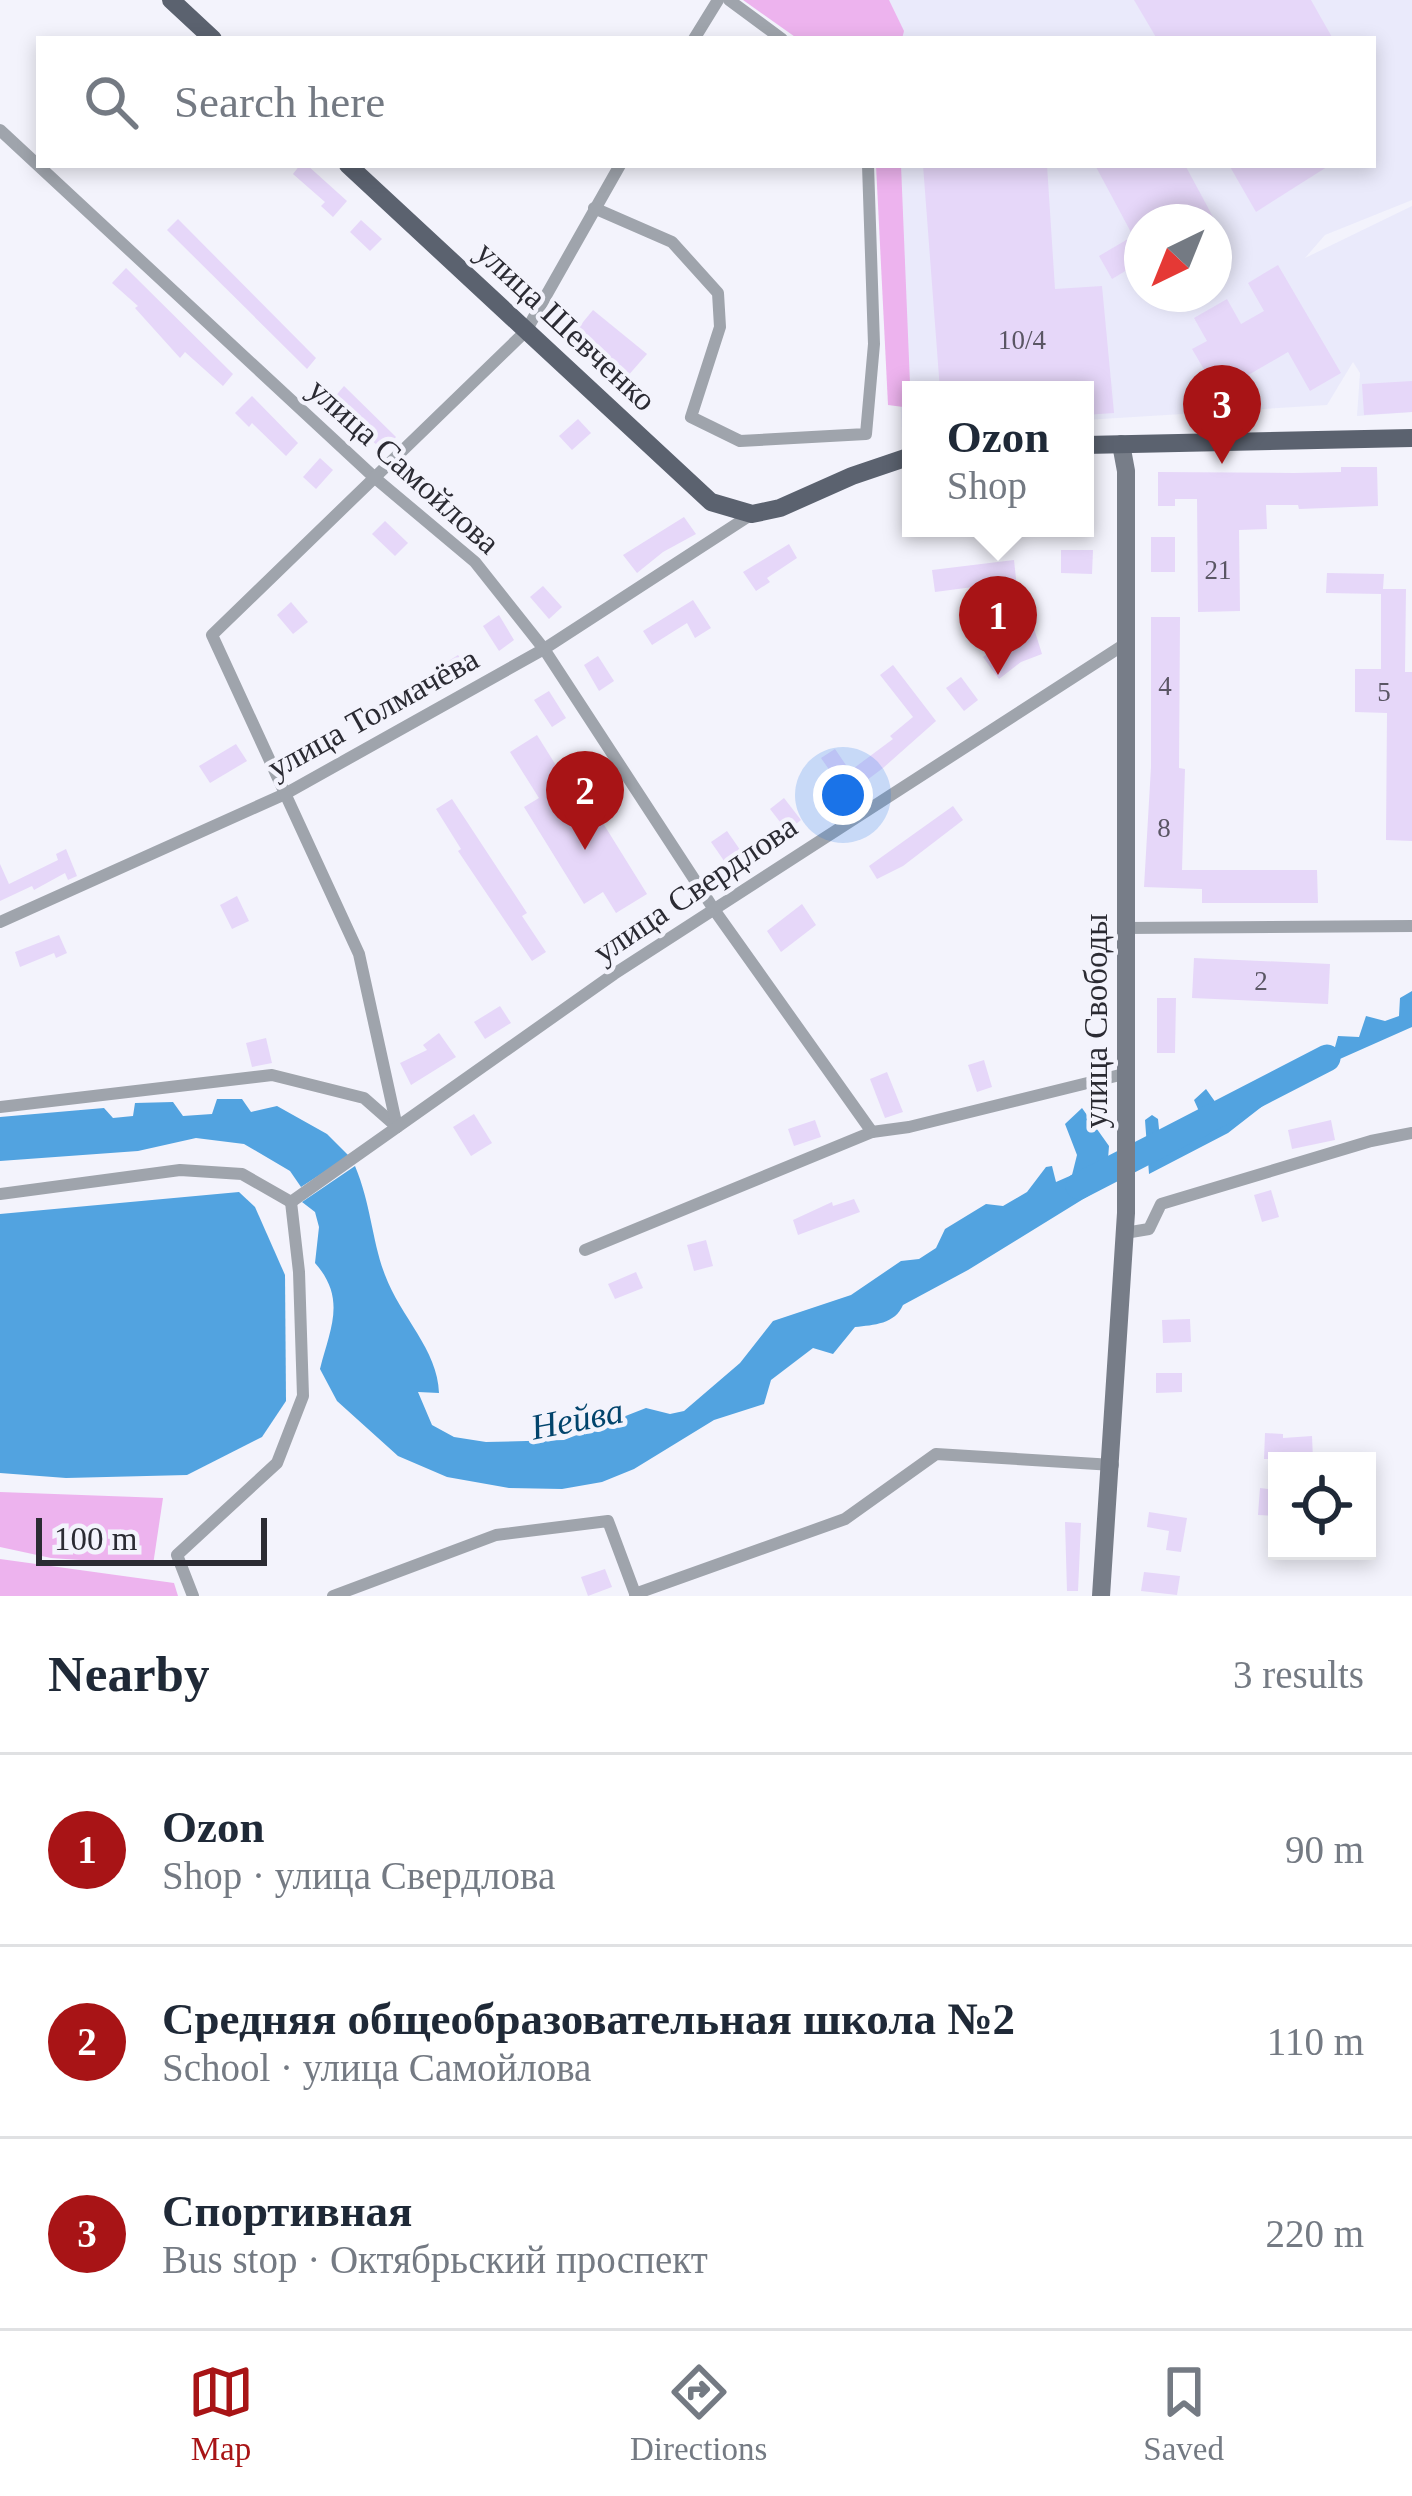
<!DOCTYPE html>
<meta charset="utf-8">
<style>
body{margin:0;font-family:"Times New Roman",serif;background:#f6f6f7;color:#1f2937}
.controls{position:absolute;right:36px;bottom:36px;display:grid;overflow:hidden;border-radius:0px;box-shadow:0 6px 18px #0003}
.controls button{width:108px;height:108px;display:grid;place-items:center;padding:0;border:0;border-bottom:3px solid #e0e1e3;background:#fff;color:#1f2937;font:60px sans-serif}
.compass{position:absolute;left:1124px;top:204px;width:108px;height:108px;border-radius:50%;background:#fff;box-shadow:0 6px 18px #0003;rotate:223deg}
.scale{position:absolute;left:36px;bottom:30px;width:231px;box-sizing:border-box;padding-left:12px;border:6px solid #2b2b33;border-top:0;font-size:33px;line-height:42px;white-space:nowrap;color:#2b2b33;-webkit-text-stroke:9px #f3f3fc;paint-order:stroke}
.you{position:absolute;left:843px;top:795px;width:42px;height:42px;margin:-30px;border:9px solid #fff;border-radius:50%;background:#1a73e8;box-shadow:0 0 0 18px #1a73e833}
.badge{display:grid;place-items:center;width:78px;height:78px;border-radius:50%;background:#a81416;color:#fff;font-size:39px;font-weight:700}
.pin{position:absolute;translate:-50% -99px;filter:drop-shadow(0 3px 6px #0008)}
.pin::after{content:'';position:absolute;top:63px;width:42px;height:36px;background:inherit;clip-path:polygon(0 0,100% 0,50% 100%)}
.popup{position:absolute;left:902px;top:381px;width:192px;height:156px;box-sizing:border-box;display:grid;place-content:center;border-radius:0px;background:#fff;filter:drop-shadow(0 3px 9px #0005);font-size:39px;white-space:nowrap;color:#747a83}
.popup b{font-size:45px;color:#1f2937}
.popup::after{content:'';position:absolute;left:50%;top:100%;margin-left:-24px;border:24px solid transparent;border-top-color:#fff}
.list{margin:0;padding:0;list-style:none}
h2{display:flex;justify-content:space-between;align-items:center;height:156px;margin:0;padding:0 48px;font-size:51px}
h2 small{font-size:39px;font-weight:400;color:#747a83}
.list li{display:grid;grid-template-columns:78px 1fr auto;gap:36px;align-items:center;box-sizing:border-box;height:192px;padding:0 48px;border-top:3px solid #e0e1e3}
.list b{display:block;font-size:45px;white-space:nowrap}
.list p{margin:0;font-size:39px;white-space:nowrap;color:#747a83}
.list em{font-size:39px;font-style:normal;color:#747a83}
.icon{flex:none;width:66px;height:66px;fill:none;stroke:currentColor;stroke-width:2;stroke-linecap:round;stroke-linejoin:round}
.map{position:relative;flex:none;width:1412px;height:1596px;overflow:hidden}
.search{position:absolute;background:#fff;box-shadow:0 6px 18px #0003;left:36px;right:36px;top:36px;height:132px;display:flex;align-items:center;gap:30px;box-sizing:border-box;padding:0 42px;border-radius:0px;color:#747a83;font-size:45px}
.sheet{height:732px;background:#fff}
nav{display:flex;justify-content:space-around;align-items:center;box-sizing:border-box;height:168px;border-top:3px solid #e0e1e3;background:#fff;font-size:33px;color:#747a83}
nav a{display:grid;justify-items:center;gap:6px}
nav .on{color:#a81416}
.map>svg:first-child{display:block}
.built{fill:#eaeafb;fill-rule:evenodd}
.green{fill:#edb3ee}
.water{fill:#52a3e0}
.lines{fill:none;stroke-linecap:round;stroke-linejoin:round}
.river{stroke:#52a3e0;stroke-width:27}
.building{fill:#e6d7f9}
.street{stroke:#9fa4ac;stroke-width:12}
.secondary{stroke:#777d88;stroke-width:18}
.primary{stroke:#5b626f;stroke-width:18}
.labels{text-anchor:middle;dominant-baseline:central;stroke-width:9;stroke-linejoin:round;paint-order:stroke}
.number-label{font-size:27px;fill:#5a5664}
.street-label{font-size:33px;fill:#2b2b33;stroke:#f3f3fc}
.water-label{font-size:36px;font-style:italic;fill:#02446c;stroke:#f3f3fc}
</style>
<div class="map">
<svg width="1412" height="1596" viewBox="0 0 1412 1596">
<rect width="100%" height="100%" fill="#f3f3fc"/>
<path class="built" d="M806,0H1412V200L1325,235L1305,258L1412,206V412L1357,416L1360,373L1353,362L1327,405L1085,420V390H911V434L902,435L888,165H1373V39H857ZM1142,222H1214V294H1142Z"/>
<g class="green">
<path d="M743,0H889L904,31L902,39H798Z"/>
<path d="M876,165H901L911,408L888,405Z"/>
<path d="M0,1492L163,1498L153,1565L51,1558L0,1547Z"/>
<path d="M0,1559L174,1583L178,1596H0Z"/>
</g>
<g class="water">
<path d="M1412,991V1027L1297,1078L1296,1062L1314,1052L1326,1056L1335,1047L1338,1036L1359,1037L1366,1016L1385,1021L1399,1016L1400,998Z"/>
<path d="M1273,1088V1098L1228,1133L1149,1174L1145,1120L1152,1115L1158,1119L1160,1139L1202,1118L1194,1100L1206,1089L1221,1110L1245,1098L1246,1091Z"/>
<path d="M217,1099H242L251,1112L277,1106L327,1134L349,1156L301,1187L290,1171L244,1144L196,1138L138,1151L0,1161V1117L104,1108L113,1118L133,1116L135,1103L173,1102L183,1116L212,1114Z"/>
<path d="M1082,1108L1109,1146L1106,1185L968,1270L903,1305C895,1324 874,1325 855,1327L833,1354L813,1348L771,1380L764,1404L714,1420L634,1469L602,1482L562,1489L509,1488L447,1477L398,1456L337,1401L320,1369C330,1329 347,1299 315,1263L319,1227L315,1212L302,1202L355,1166C371,1204 372,1241 385,1275C400,1316 438,1350 439,1393L418,1392L432,1425L454,1437L486,1442L564,1440L646,1408L670,1414L684,1411L740,1363L773,1321L851,1295L901,1261L919,1259L936,1248L945,1229L986,1204L1003,1206L1027,1192L1046,1167L1052,1166L1056,1182L1072,1175L1077,1155L1065,1124Z"/>
<path d="M239,1192L255,1207L285,1275L286,1401L262,1437L187,1475L66,1478L0,1473V1214Z"/>
</g>
<g class="lines">
<path class="river" d="M1079,1186L1327,1058"/>
</g>
<g class="building">
<path d="M1134,0H1311L1333,39H1157Z"/>
<path d="M300,165H307L347,201L333,217L321,206L325,202L293,174Z"/>
<path d="M923,165H1047L1055,289L1102,286L1114,413L1085,415V390H940Z"/>
<path d="M1095,165H1185L1213,217L1205,222H1142V261L1112,279L1099,256L1133,236Z"/>
<path d="M1229,165H1330L1256,212Z"/>
<path d="M178,219L316,358L307,369L167,230Z"/>
<path d="M361,220L382,239L370,251L350,232Z"/>
<path d="M1278,265L1341,373L1310,391L1288,352L1231,385L1223,370L1209,378L1192,349L1207,341L1194,318L1227,299L1241,324L1264,311L1248,283Z"/>
<path d="M126,268L233,374L223,386L185,352L180,358L135,308L138,306L112,283Z"/>
<path d="M593,310L647,354L626,378L574,333Z"/>
<path d="M1412,381V412L1364,415L1362,384Z"/>
<path d="M344,386L396,437L384,451L364,434L368,430L333,399Z"/>
<path d="M252,396L298,443L286,456L252,423L249,427L235,413Z"/>
<path d="M578,419L591,433L572,450L559,436Z"/>
<path d="M320,458L333,470L316,489L303,477Z"/>
<path d="M1341,467H1377L1378,506L1299,509L1298,505H1266L1267,529L1239,530L1240,611L1198,612L1197,499H1175V506H1158V472L1294,473L1341,472Z"/>
<path d="M684,517L696,534L663,552L637,573L623,555Z"/>
<path d="M385,521L408,543L395,556L372,534Z"/>
<rect x="1151" y="537" width="24" height="35"/>
<path d="M789,544L797,558L767,578L770,582L756,591L743,572Z"/>
<path d="M1061,550H1093L1092,574L1061,573Z"/>
<path d="M1014,560L1017,588L1021,587L1042,654L1021,662L999,679L983,657L1013,636L996,584L935,592L932,570Z"/>
<path d="M1327,573L1384,574L1383,589H1406L1405,672H1412V841L1386,840L1387,713L1355,712V669H1381V594L1326,593Z"/>
<path d="M543,586L562,607L549,619L530,597Z"/>
<path d="M693,600L711,628L695,638L687,623L652,645L643,631Z"/>
<path d="M291,602L308,622L293,634L277,615Z"/>
<path d="M499,615L514,640L499,651L483,626Z"/>
<path d="M1151,617H1180L1179,768L1185,769L1182,870H1317L1318,903H1202V889L1144,887L1151,767Z"/>
<path d="M458,655L469,670L444,686L433,671Z"/>
<path d="M598,656L614,681L599,691L584,665Z"/>
<path d="M893,665L936,721L883,768L867,780L863,776L829,802L819,791L835,778L821,758L835,749L850,771L893,739L890,736L913,717L880,675Z"/>
<path d="M961,677L978,700L964,711L946,688Z"/>
<path d="M411,687L419,700L383,721L376,708Z"/>
<path d="M549,691L566,718L552,727L534,700Z"/>
<path d="M537,735L557,767L565,762L647,894L616,913L603,892L584,904L524,807L539,798L510,752Z"/>
<path d="M236,744L247,761L210,783L199,766Z"/>
<path d="M784,798L801,820L787,831L770,809Z"/>
<path d="M452,799L527,913L522,916L546,952L532,961L458,851L461,849L436,809Z"/>
<path d="M953,806L963,820L903,866L877,879L869,866Z"/>
<path d="M727,831L745,857L729,868L711,842Z"/>
<path d="M66,849L77,876L68,880L65,873L34,890L32,886L0,901V864L9,884L58,860L56,854Z"/>
<path d="M237,896L249,921L232,929L220,905Z"/>
<path d="M802,904L816,925L781,952L767,931Z"/>
<path d="M59,935L67,953L56,958L54,953L20,967L15,952Z"/>
<path d="M1194,958L1330,964L1328,1004L1192,998Z"/>
<path d="M1157,998H1176L1175,1053H1157Z"/>
<path d="M500,1006L511,1023L485,1039L474,1022Z"/>
<path d="M439,1033L456,1057L411,1085L400,1063L427,1050L423,1045Z"/>
<path d="M266,1038L272,1063L252,1067L246,1043Z"/>
<path d="M984,1060L992,1087L977,1092L968,1065Z"/>
<path d="M887,1072L903,1112L885,1118L870,1079Z"/>
<path d="M474,1114L492,1143L471,1156L453,1127Z"/>
<path d="M815,1120L821,1137L794,1146L788,1129Z"/>
<path d="M1331,1120L1335,1140L1292,1149L1288,1130Z"/>
<path d="M1271,1190L1279,1217L1262,1222L1254,1195Z"/>
<path d="M854,1199L860,1212L798,1235L793,1220L832,1202L833,1206Z"/>
<path d="M706,1240L713,1266L694,1271L687,1245Z"/>
<path d="M636,1272L643,1288L615,1299L608,1284Z"/>
<path d="M1190,1319L1191,1342L1163,1343L1162,1320Z"/>
<path d="M1156,1373H1182V1392L1156,1393Z"/>
<path d="M1265,1433L1283,1434V1438L1312,1436L1313,1459H1264Z"/>
<path d="M1260,1488L1277,1490L1276,1516L1258,1515Z"/>
<path d="M1149,1512L1187,1518L1181,1552L1166,1550L1169,1531L1147,1527Z"/>
<path d="M1065,1522L1081,1523L1078,1591H1067Z"/>
<path d="M605,1569L612,1587L588,1596L581,1577Z"/>
<path d="M1144,1572L1180,1576L1177,1595L1141,1591Z"/>
</g>
<g class="lines">
<g class="street">
<path d="M729,0L782,39"/>
<path d="M694,39L718,0"/>
<path d="M0,130L375,478L475,562L544,649L715,911L872,1132"/>
<path d="M594,208L672,242L718,293L720,327L691,417L740,441L866,434L874,344L868,165"/>
<path d="M0,922L285,794L544,649L752,514"/>
<path d="M1125,928L1412,926"/>
<path d="M0,1107L272,1075L364,1098L397,1127"/>
<path d="M397,1127L359,954L212,635L526,331L620,165"/>
<path d="M0,1194L180,1170L242,1174L291,1202"/>
<path d="M291,1202L614,974L1125,644"/>
<path d="M1125,1233L1149,1229L1161,1204L1371,1141L1412,1133"/>
<path d="M585,1250L872,1132L909,1127L1128,1073"/>
<path d="M635,1594L845,1519L936,1454L1113,1465"/>
<path d="M193,1596L177,1555L277,1463L303,1396L299,1272L291,1202"/>
<path d="M333,1596L496,1535L608,1521L636,1596"/>
</g>
<path class="secondary" d="M1101,1596L1126,1213V471L1121,444"/>
<g class="primary">
<path d="M171,0L213,39"/>
<path d="M348,165L711,502L752,514L780,508L852,476L911,456"/>
<path d="M1085,445L1412,438"/>
</g>
</g>
<g class="labels">
<g class="number-label">
<text x="1022" y="340">10/4</text>
<text x="1218" y="570">21</text>
<text x="1165" y="686">4</text>
<text x="1384" y="692">5</text>
<text x="1164" y="828">8</text>
<text x="1261" y="981">2</text>
</g>
<g class="street-label">
<text transform="translate(566 326) rotate(43)">улица Шевченко</text>
<text transform="translate(404 466) rotate(42)">улица Самойлова</text>
<text transform="translate(373 713) rotate(-29)">улица Толмачёва</text>
<text transform="translate(695 889) rotate(-34)">улица Свердлова</text>
<text transform="translate(1096 1021) rotate(-90)">улица Свободы</text>
</g>
<g class="water-label">
<text transform="translate(577 1419) rotate(-11)">Нейва</text>
</g>
</g>
</svg>
<div class="controls">
<button><svg class="icon" aria-label="locate" viewBox="0 0 24 24"><circle cx="12" cy="12" r="6"/><path d="M12 2v4M12 18v4M2 12h4M18 12h4"/></svg></button>
</div>
<svg class="compass" viewBox="-18 -18 36 36"><path d="M0-13l5 13h-10z" fill="#e53935"/><path d="M0 13l5-13h-10z" fill="#747a83"/></svg>
<div class="scale">100 m</div>
<div class="you"></div>
<div class="pin badge" style="left:998px;top:675px">1</div>
<div class="popup"><b>Ozon</b>Shop</div>
<div class="pin badge" style="left:585px;top:850px">2</div>
<div class="pin badge" style="left:1222px;top:464px">3</div>
<div class="search"><svg class="icon" aria-label="search" viewBox="0 0 24 24"><circle cx="10" cy="10" r="6"/><path d="M15 15l6 6"/></svg>Search here</div>
</div>
<section class="sheet">
<h2>Nearby<small>3 results</small></h2>
<ul class="list">
<li><span class="badge">1</span><div><b>Ozon</b><p>Shop · улица Свердлова</p></div><em>90 m</em></li>
<li><span class="badge">2</span><div><b>Средняя общеобразовательная школа №2</b><p>School · улица Самойлова</p></div><em>110 m</em></li>
<li><span class="badge">3</span><div><b>Спортивная</b><p>Bus stop · Октябрьский проспект</p></div><em>220 m</em></li>
</ul>
</section>
<nav>
<a class="on"><svg class="icon" aria-label="map" viewBox="0 0 24 24"><path d="M3 6l6-2 6 2 6-2v14l-6 2-6-2-6 2zM9 4v14M15 6v14"/></svg>Map</a>
<a><svg class="icon" aria-label="directions" viewBox="0 0 24 24"><path d="M12 3l9 9-9 9-9-9zM9 14v-3h6M13 9l2 2-2 2"/></svg>Directions</a>
<a><svg class="icon" aria-label="saved" viewBox="0 0 24 24"><path d="M7 4h10v16l-5-4-5 4z"/></svg>Saved</a>
</nav>
